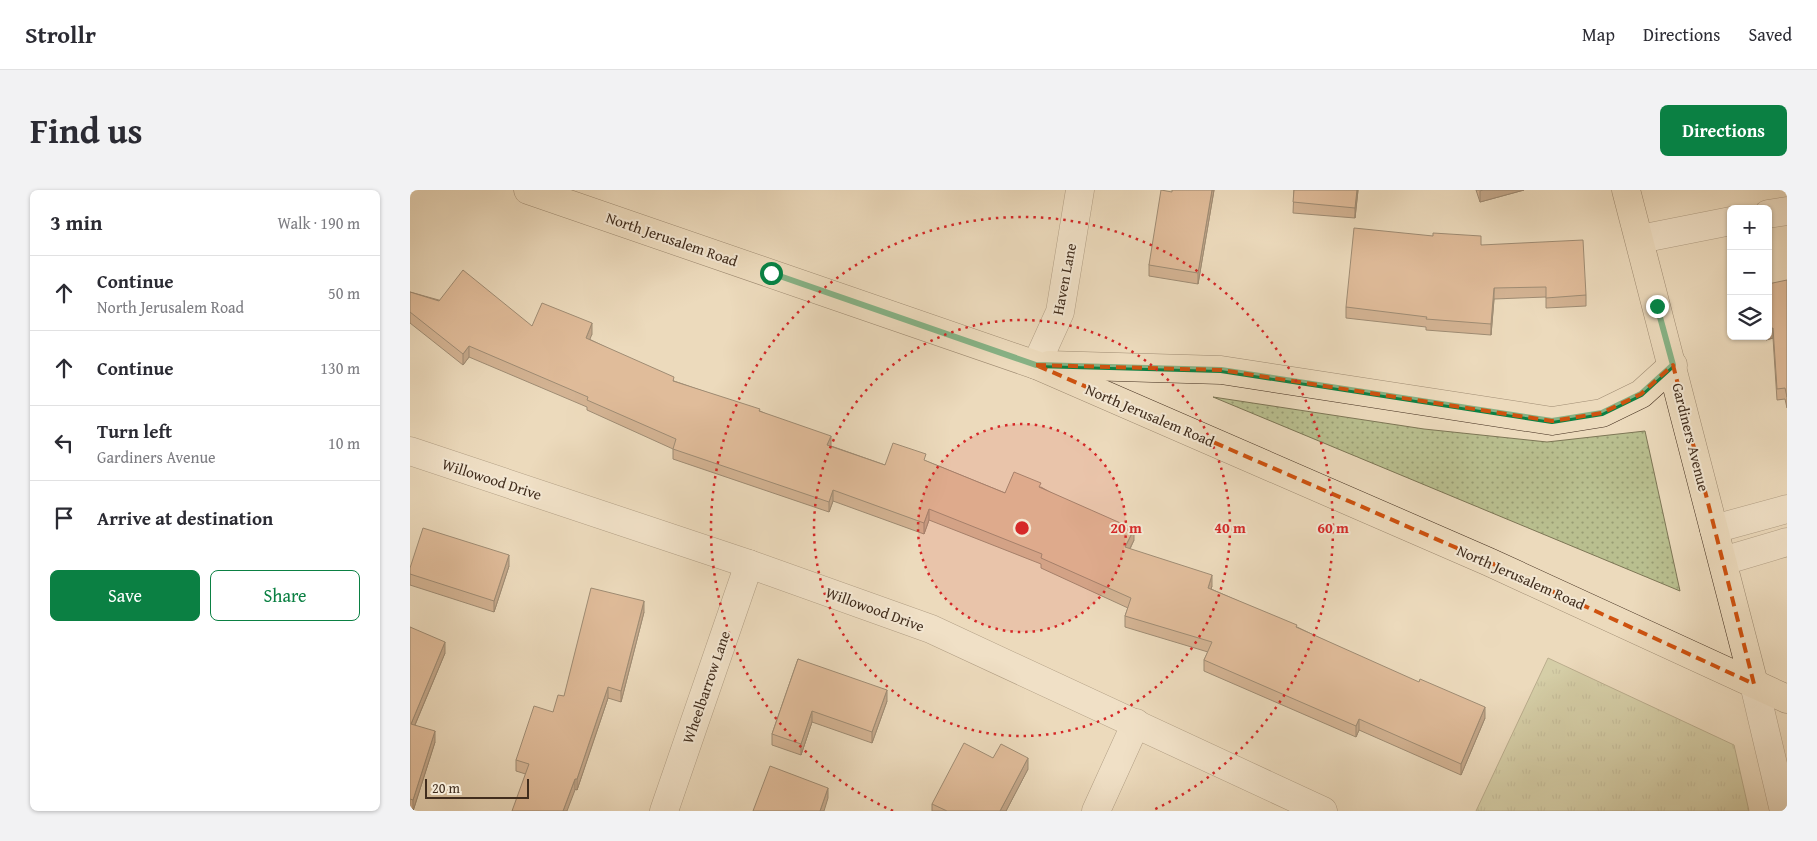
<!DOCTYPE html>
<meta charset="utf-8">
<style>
body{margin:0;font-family:"Gentium Book Plus",serif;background:#f2f2f3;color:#2b2b33}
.controls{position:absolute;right:15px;top:15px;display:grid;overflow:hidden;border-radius:8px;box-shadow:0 1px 4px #0004}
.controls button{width:45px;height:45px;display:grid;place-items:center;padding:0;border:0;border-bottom:1px solid #e1e1e2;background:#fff;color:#2b2b33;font:25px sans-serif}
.scale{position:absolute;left:15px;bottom:12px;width:104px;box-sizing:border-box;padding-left:5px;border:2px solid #412d1d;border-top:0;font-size:14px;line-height:18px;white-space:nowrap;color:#412d1d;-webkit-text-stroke:4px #f3e7d3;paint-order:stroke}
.stop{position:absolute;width:15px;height:15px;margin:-11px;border:4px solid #0b8043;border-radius:50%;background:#fff}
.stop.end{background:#0b8043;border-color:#fff;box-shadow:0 1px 5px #0008}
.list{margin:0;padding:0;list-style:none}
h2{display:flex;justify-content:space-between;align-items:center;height:65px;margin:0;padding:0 20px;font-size:21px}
h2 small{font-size:16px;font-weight:400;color:#7c7c81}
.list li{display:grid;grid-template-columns:32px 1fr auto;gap:15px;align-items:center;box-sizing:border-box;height:75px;padding:0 20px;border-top:1px solid #e1e1e2}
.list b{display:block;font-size:19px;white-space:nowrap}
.list p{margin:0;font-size:16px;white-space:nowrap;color:#7c7c81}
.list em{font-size:16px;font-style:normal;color:#7c7c81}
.actions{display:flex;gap:10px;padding:15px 20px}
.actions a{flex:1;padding:11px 0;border:1px solid #0b8043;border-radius:8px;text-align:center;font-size:18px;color:#0b8043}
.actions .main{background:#0b8043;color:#fff}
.icon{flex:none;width:28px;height:28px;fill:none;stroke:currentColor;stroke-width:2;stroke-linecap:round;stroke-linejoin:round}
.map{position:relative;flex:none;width:1377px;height:621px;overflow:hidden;border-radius:8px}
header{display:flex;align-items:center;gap:30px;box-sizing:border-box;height:70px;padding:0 25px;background:#fff;border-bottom:1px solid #e1e1e2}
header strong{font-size:24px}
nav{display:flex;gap:28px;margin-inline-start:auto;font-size:18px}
.intro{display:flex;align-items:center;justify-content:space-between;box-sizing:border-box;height:120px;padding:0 30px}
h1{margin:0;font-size:35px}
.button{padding:12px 22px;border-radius:8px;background:#0b8043;color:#fff;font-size:18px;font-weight:700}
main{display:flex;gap:30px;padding:0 30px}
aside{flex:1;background:#fff;border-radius:8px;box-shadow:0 1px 4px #0004}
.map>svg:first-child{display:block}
.grass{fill:url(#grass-dots);stroke:#7d7656}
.park{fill:url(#park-tufts);stroke:#7d7656}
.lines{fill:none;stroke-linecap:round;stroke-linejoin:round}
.minor-casing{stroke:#6c5845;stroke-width:29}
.major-casing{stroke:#412d1d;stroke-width:29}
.minor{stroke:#f3e7d3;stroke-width:28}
.major{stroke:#ecdabc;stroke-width:28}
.wall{fill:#b38362;stroke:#412d1d}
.shaded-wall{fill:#926a50;stroke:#412d1d}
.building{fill:#d09872;stroke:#412d1d}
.route{stroke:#0b8043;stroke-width:6}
.marked{fill:none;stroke:#cf520f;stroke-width:4;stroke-dasharray:10 6;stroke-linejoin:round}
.ring{fill:none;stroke:#d62828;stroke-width:2.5;stroke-dasharray:2.5 5}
.labels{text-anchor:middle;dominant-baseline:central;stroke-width:4;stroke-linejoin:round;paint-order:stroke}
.street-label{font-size:15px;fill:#412d1d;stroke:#f3e7d3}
.centre{fill:#d62828;stroke:#f3e7d3;stroke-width:2.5}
.ring-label{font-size:15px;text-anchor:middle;font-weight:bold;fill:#d62828;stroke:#f3e7d3;stroke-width:4;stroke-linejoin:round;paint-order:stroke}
</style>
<header>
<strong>Strollr</strong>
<nav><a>Map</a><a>Directions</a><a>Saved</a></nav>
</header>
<div class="intro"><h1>Find us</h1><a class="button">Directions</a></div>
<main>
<aside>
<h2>3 min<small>Walk · 190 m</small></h2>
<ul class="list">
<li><svg class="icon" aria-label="ahead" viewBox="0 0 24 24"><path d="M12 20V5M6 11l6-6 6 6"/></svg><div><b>Continue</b><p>North Jerusalem Road</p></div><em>50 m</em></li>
<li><svg class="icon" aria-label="ahead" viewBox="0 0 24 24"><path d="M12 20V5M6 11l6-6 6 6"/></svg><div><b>Continue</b></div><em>130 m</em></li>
<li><svg class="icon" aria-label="left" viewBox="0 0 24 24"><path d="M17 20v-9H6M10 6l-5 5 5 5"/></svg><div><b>Turn left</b><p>Gardiners Avenue</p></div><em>10 m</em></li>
<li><svg class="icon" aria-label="arrive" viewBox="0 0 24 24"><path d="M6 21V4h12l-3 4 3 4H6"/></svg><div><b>Arrive at destination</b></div></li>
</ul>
<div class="actions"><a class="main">Save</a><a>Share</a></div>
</aside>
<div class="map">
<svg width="1377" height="621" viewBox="0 0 1377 621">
<defs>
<pattern id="grass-dots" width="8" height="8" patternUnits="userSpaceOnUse" patternTransform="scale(1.25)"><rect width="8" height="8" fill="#b9bf8f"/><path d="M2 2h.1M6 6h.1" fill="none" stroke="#989c74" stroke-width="1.8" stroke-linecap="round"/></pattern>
<pattern id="park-tufts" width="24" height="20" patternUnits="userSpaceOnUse" patternTransform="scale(1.25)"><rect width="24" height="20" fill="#b9bf8f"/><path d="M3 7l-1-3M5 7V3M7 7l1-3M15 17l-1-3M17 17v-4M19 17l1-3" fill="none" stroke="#989c74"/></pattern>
</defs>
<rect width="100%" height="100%" fill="#ecdabc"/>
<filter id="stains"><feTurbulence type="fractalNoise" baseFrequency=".004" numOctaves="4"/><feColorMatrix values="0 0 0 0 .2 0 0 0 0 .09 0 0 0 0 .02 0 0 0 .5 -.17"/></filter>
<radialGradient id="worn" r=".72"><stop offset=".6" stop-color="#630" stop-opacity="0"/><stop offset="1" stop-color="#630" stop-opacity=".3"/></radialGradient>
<path class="grass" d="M803,207L1014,239L1137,252L1235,241L1270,401Z"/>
<path class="park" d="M1138,468L1324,555L1339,621H1066Z"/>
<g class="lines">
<g class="minor-casing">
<g id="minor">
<path d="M1358,24L1377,21"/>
<path d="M1230,49L1321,31"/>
<path d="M626,175L650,122L670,0"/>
<path d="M0,261L339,374L521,439L913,621"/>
<path d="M1304,339L1377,319"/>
<path d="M1313,371L1377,352"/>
<path d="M1344,494L1374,621"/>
<path d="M254,621L339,374"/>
<path d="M686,621L726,533"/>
</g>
</g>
<g class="major-casing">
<g id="major">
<path d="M118,0L626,175L1079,372L1377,509"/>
<path d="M1216,0L1344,494"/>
<path d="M639,175L811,180L1142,231L1192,223L1231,204L1263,175"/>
</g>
</g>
<use href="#minor" class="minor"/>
<use href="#major" class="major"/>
</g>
<g class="wall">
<path d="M804,0L788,94L739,86V75L762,2Z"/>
<path d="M884,0H948L945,28L883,23Z"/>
<path d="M1066,0H1114L1070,12Z"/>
<path d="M1071,55L1176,105V116L1136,118V107L1084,109L1081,145L1016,140V137L936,128V117Z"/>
<path d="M1377,90V218L1375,209L1367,210L1363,148L1356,150L1355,146H1358Z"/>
<path d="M0,102L122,136L182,144L179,149L264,191L350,221L421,256L475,275L516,271L595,303L631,297L724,350L720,359L802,396L801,399L887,437L1075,528L1051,585L949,540L946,547L794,481V470L798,462L715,437V426L718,418L631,378V374L519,330L514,344L423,311L419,322L263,269V259L177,220V217L59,167L53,175L0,133Z"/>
<path d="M99,376L84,422L0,395V378Z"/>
<path d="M234,422L211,512L198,508L167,600L106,581V570L143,522Z"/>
<path d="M0,437L35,463L5,535L25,552L3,621L0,620Z"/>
<path d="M388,469L477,511L462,553L402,532L391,565L362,555V544Z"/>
<path d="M583,568L618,579L596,621H522V614Z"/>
</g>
<g class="shaded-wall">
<path d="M802,0H804L788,94V83Z"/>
<path d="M947,0H948L945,28V18Z"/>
<path d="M1073,0H1114L1070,12V1Z"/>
<path d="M1084,98V109L1081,145V134Z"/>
<path d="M182,133V144L176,159V148Z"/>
<path d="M1363,138V148L1356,150V146H1358V139Z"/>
<path d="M59,156V167L53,175V164Z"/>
<path d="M421,246V257L417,255Z"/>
<path d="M423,300V311L419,322V312Z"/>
<path d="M519,319V330L514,344V333Z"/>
<path d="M724,339V350L715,368V357Z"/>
<path d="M99,365V376L84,422V411Z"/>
<path d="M802,385V396L798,408V398Z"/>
<path d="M234,411V422L211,512V501Z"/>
<path d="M35,452V463L1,544V534Z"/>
<path d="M198,497V508L167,600V589Z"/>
<path d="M477,500V511L462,553V542Z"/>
<path d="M1075,517V528L1051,585V574Z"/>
<path d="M402,521V532L391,565V554Z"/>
<path d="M949,529V540L946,547V536Z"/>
<path d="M25,541V552L3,621V610Z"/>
<path d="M618,568V579L596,621H590Z"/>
<path d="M165,589V600L157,621H153Z"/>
<path d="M418,598V608L414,621H410Z"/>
</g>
<g class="building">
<path d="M751,0L762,2V0H802L788,83L739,75Z"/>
<path d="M884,0H947L945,18L883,12Z"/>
<path d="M944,38L1023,46V43L1071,46V55L1173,50L1176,105L1136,108V97L1084,98L1081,134L1016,129L1017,127L936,117Z"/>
<path d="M53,80L122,136L132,113L182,133L176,148L264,187L263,191L350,219L349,221L421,246L417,255L475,275L483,253L516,264L514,270L595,303L604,282L631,293L629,297L724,339L715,357L802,385L798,398L887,435L886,437L1009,492L1010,489L1075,517L1051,574L949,529L946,536L794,470L802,452L715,426L721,408L631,368L632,364L519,319L514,333L423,300L419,312L263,259L266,249L177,210L178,207L59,156L53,164L0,122V102L29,111Z"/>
<path d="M1377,90V207L1375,198L1367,199L1363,138L1358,139V94Z"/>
<path d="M13,338L99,365L84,411L0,384V378Z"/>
<path d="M181,398L234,411L211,501L198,497L167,589H165L153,621H102L119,574L106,570L124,516L143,522L148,505L154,506Z"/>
<path d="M0,437L35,452L1,534L25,541L3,610L0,609Z"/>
<path d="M388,469L477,500L462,542L402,521L391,554L362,544Z"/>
<path d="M554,553L583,568L591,554L618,568L590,621H537L522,614Z"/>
<path d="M360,576L418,598L410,621H343Z"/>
</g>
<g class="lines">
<path class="route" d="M361,83L626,175L811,180L1142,231L1192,223L1231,204L1263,175L1247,116"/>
</g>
<path d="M0 0H1377V621H0ZM626,175L811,180L1142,231L1192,223L1231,204L1263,175L1344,494L1079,372Z" fill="#ecdabc" fill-opacity=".55" fill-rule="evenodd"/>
<path class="marked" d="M626,175L811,180L1142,231L1192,223L1231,204L1263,175L1344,494L1079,372Z"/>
<circle cx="612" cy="338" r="104" fill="#d62828" fill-opacity=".12"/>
<g class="ring">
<circle cx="612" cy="338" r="104"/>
<circle cx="612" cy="338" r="208"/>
<path d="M483 621A311 311 0 1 1 741 621"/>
</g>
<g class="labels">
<g class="street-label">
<text transform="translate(262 49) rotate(19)">North Jerusalem Road</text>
<text transform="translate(654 89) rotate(-79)">Haven Lane</text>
<text transform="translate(740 225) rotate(23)">North Jerusalem Road</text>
<text transform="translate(1281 247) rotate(76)">Gardiners Avenue</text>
<text transform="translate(82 289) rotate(18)">Willowood Drive</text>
<text transform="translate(1111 387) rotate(24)">North Jerusalem Road</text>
<text transform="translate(465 419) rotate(20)">Willowood Drive</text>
<text transform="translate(296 497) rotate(-71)">Wheelbarrow Lane</text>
</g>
</g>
<circle cx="612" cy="338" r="8" class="centre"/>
<g class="ring-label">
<text x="716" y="343">20 m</text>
<text x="820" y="343">40 m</text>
<text x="923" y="343">60 m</text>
</g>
<rect width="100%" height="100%" filter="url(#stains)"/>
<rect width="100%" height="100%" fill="url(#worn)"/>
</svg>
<div class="controls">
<button>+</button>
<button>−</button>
<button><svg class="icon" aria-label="layers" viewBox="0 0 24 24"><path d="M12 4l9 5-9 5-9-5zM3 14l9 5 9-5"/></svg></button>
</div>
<div class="scale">20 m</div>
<div class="stop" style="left:361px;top:83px"></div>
<div class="stop end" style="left:1247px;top:116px"></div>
</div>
</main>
